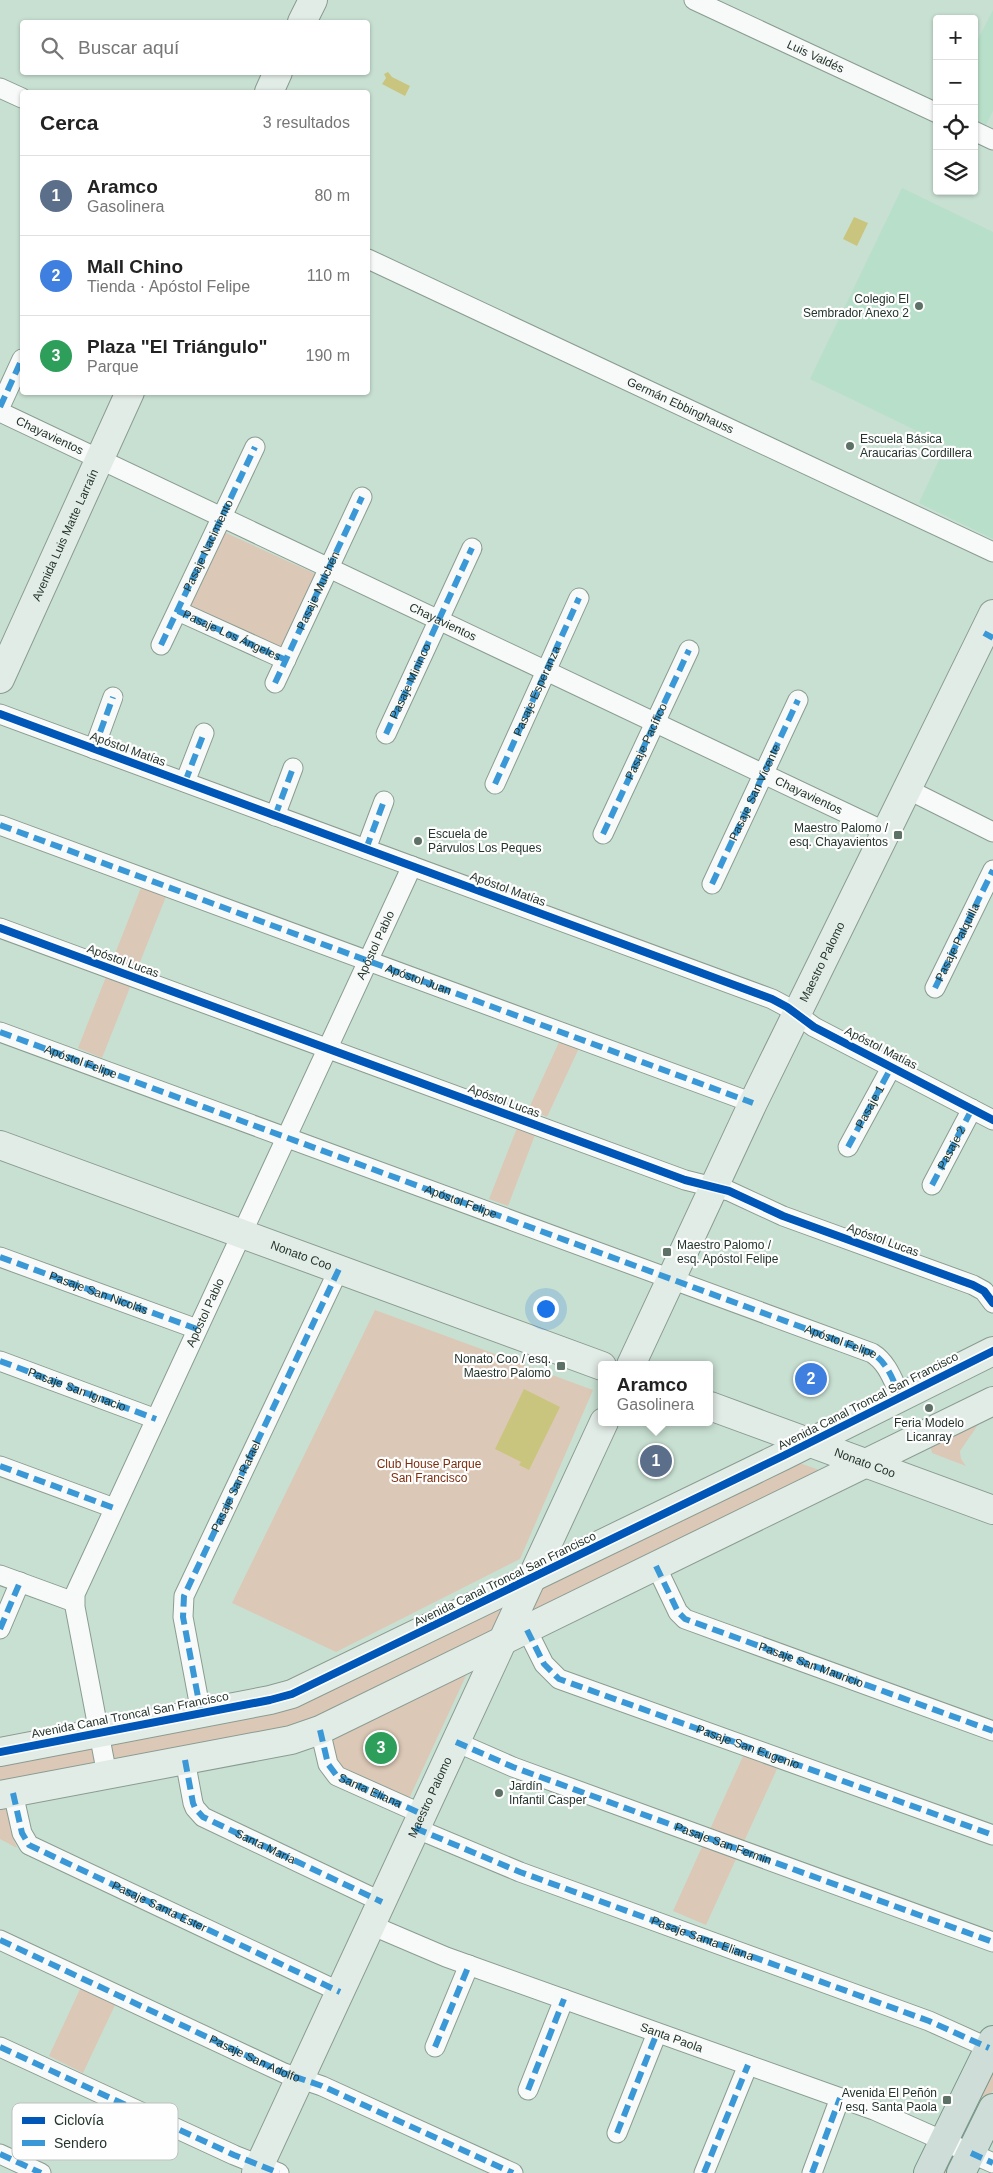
<!DOCTYPE html>
<html lang="es">
<meta charset="utf-8">
<style>
body{margin:0;font-family:Helvetica,sans-serif;background:#f2f2f2;color:#222}
.controls{position:absolute;right:15px;top:15px;display:grid;overflow:hidden;border-radius:5px;box-shadow:0 1px 4px #0004}
.controls button{width:45px;height:45px;display:grid;place-items:center;padding:0;border:0;border-bottom:1px solid #e0e0e0;background:#fff;color:#222;font:25px sans-serif}
.you{position:absolute;left:545px;top:1308px;width:18px;height:18px;margin:-12px;border:4px solid #fff;border-radius:50%;background:#1a73e8;box-shadow:0 0 0 8px #1a73e833}
.badge{display:grid;place-items:center;width:32px;height:32px;border-radius:50%;background:#0b8043;color:#fff;font-size:16px;font-weight:700}
.pin{position:absolute;translate:-50% -50%;border:2px solid #fff;box-shadow:0 1px 5px #0006}
.popup{position:absolute;left:598px;top:1361px;width:115px;height:65px;box-sizing:border-box;display:grid;place-content:center;border-radius:5px;background:#fff;filter:drop-shadow(0 1px 4px #0005);font-size:16px;white-space:nowrap;color:#767676}
.popup b{font-size:19px;color:#222}
.popup::after{content:'';position:absolute;left:50%;top:100%;margin-left:-10px;border:10px solid transparent;border-top-color:#fff}
.list{margin:0;padding:0;list-style:none}
h2{display:flex;justify-content:space-between;align-items:center;height:65px;margin:0;padding:0 20px;font-size:21px}
h2 small{font-size:16px;font-weight:400;color:#767676}
.list li{display:grid;grid-template-columns:32px 1fr auto;gap:15px;align-items:center;box-sizing:border-box;height:80px;padding:0 20px;border-top:1px solid #e0e0e0}
.list b{display:block;font-size:19px;white-space:nowrap}
.list p{margin:0;font-size:16px;white-space:nowrap;color:#767676}
.list em{font-size:16px;font-style:normal;color:#767676}
.icon{flex:none;width:28px;height:28px;fill:none;stroke:currentColor;stroke-width:2;stroke-linecap:round;stroke-linejoin:round}
.map{position:relative;flex:none;width:993px;height:2173px;overflow:hidden}
.search{position:absolute;background:#fff;box-shadow:0 1px 4px #0004;left:20px;top:20px;width:350px;height:55px;display:flex;align-items:center;gap:12px;box-sizing:border-box;padding:0 18px;border-radius:5px;color:#767676;font-size:19px}
.panel{position:absolute;background:#fff;box-shadow:0 1px 4px #0004;left:20px;top:90px;width:350px;height:305px;border-radius:5px}
.map>svg:first-child{display:block}
.built{fill:#b8dfc9}
.green{fill:#dcc8b6}
.water{fill:#c9c57f}
.lines{fill:none;stroke-linecap:round;stroke-linejoin:round}
.street-casing{stroke:#8a9c92;stroke-width:21}
.secondary-casing{stroke:#8a9c92;stroke-width:30}
.primary-casing{stroke:#769688;stroke-width:30}
.street{stroke:#f7faf8;stroke-width:19}
.secondary{stroke:#e2ece7;stroke-width:28}
.primary{stroke:#ceddd7;stroke-width:28}
.quiet{stroke:#3b98d7;stroke-width:6;stroke-dasharray:12 6;stroke-linecap:butt}
.cycleway-casing{stroke:#fefefe;stroke-width:11}
.cycleway{stroke:#0057b8;stroke-width:8}
.poi-dot{fill:#5d7166;stroke:#fefefe;stroke-width:2}
.labels{text-anchor:middle;dominant-baseline:central;stroke-width:4.5;stroke-linejoin:round;paint-order:stroke}
.street-label{font-size:12px;fill:#24352c;stroke:#fefefe}
.poi-label{font-size:12px;fill:#24352c;stroke:#fefefe;text-anchor:end}
.park-label{font-size:12px;fill:#7d2e0d;stroke:#fefefe}
.key{fill:#fefefe;stroke:#bdc2bf;stroke-width:1}
.key-label{font-size:14px;fill:#24352c}
</style>
<div class="map">
<svg width="993" height="2173" viewBox="0 0 993 2173">
<rect width="100%" height="100%" fill="#c8e0d2"/>
<g class="built">
<path d="M993,10V111L986,125L974,119V47Z"/>
<path d="M902,188L993,232V539L919,503L946,445L810,379Z"/>
</g>
<g class="green">
<path d="M222,531L318,575L282,653L186,610Z"/>
<path d="M142,885L167,894L102,1058L78,1048Z"/>
<path d="M560,1040L579,1048L547,1117L529,1108Z"/>
<path d="M517,1128L535,1135L508,1206L489,1199Z"/>
<path d="M375,1310L593,1390L520,1559L336,1652L232,1603Z"/>
<path d="M982,1419L960,1451L961,1459L966,1466L932,1453L930,1445Z"/>
<path d="M794,1461L825,1472L323,1719L0,1785V1763L230,1716Z"/>
<path d="M470,1667L407,1803L341,1773L327,1735Z"/>
<path d="M744,1754L777,1769L706,1925L673,1911Z"/>
<path d="M8,1805L12,1835L17,1848L0,1839V1806Z"/>
<path d="M81,1987L116,2003L83,2073L49,2056Z"/>
<path d="M993,2061V2090L951,2173H938Z"/>
</g>
<g class="water">
<path d="M388,72L392,77L410,86L405,96L382,84L386,78L384,74Z"/>
<path d="M854,217L868,223L857,246L843,239Z"/>
<path d="M524,1389L560,1407L529,1470L519,1465L521,1462L495,1449Z"/>
</g>
<g class="lines">
<g class="street-casing">
<g id="street">
<path id="s1" d="M694,0L937,113"/>
<path d="M0,88L22,98"/>
<path d="M974,131L993,140"/>
<path id="s2" d="M368,259L993,552"/>
<path d="M0,407L22,359"/>
<path id="s3" d="M0,412L886,832"/>
<path id="s4" d="M178,611L286,660"/>
<path id="s5" d="M161,645L255,447"/>
<path id="s6" d="M275,683L362,497"/>
<path d="M0,714L772,999L787,1007L814,1027L993,1120"/>
<path d="M386,734L472,548"/>
<path d="M94,749L113,697"/>
<path d="M185,782L204,733"/>
<path d="M495,784L579,598"/>
<path d="M907,789L993,832"/>
<path d="M275,816L293,768"/>
<path d="M0,825L753,1103"/>
<path d="M603,834L689,650"/>
<path d="M366,849L384,801"/>
<path id="s7" d="M712,884L798,700"/>
<path d="M0,928L685,1180L729,1191L783,1216L973,1285L984,1291L993,1303"/>
<path d="M935,988L993,870"/>
<path id="s8" d="M0,1032L872,1353C888,1363 893,1381 901,1397"/>
<path id="s9" d="M848,1147L892,1066"/>
<path id="s10" d="M932,1185L972,1109"/>
<path id="s11" d="M0,1257L197,1329"/>
<path d="M0,1361L156,1419"/>
<path d="M0,1466L114,1508"/>
<path id="s12" d="M656,1566L678,1612L685,1619L993,1731"/>
<path d="M0,1575L74,1602"/>
<path d="M0,1629L20,1582"/>
<path id="s13" d="M527,1630L544,1664L559,1679L993,1835"/>
<path id="s14" d="M201,1713L183,1617L184,1596L339,1269"/>
<path id="s15" d="M320,1730L328,1764L337,1776L422,1814"/>
<path id="s16" d="M456,1742L513,1767L993,1942"/>
<path d="M185,1760L193,1803L195,1808L203,1817L382,1902"/>
<path id="s17" d="M107,1775L75,1607V1594L412,866"/>
<path id="s18" d="M13,1793L22,1833L29,1845L340,1992"/>
<path id="s19" d="M415,1828L520,1872L929,2021L989,2048"/>
<path id="s20" d="M371,1925L446,1957L874,2110L993,2163"/>
<path d="M0,1940L284,2073L322,2086L513,2173"/>
<path d="M0,2047L234,2155L279,2173"/>
<path d="M435,2047L469,1965"/>
<path d="M528,2090L564,1999"/>
<path d="M617,2133L657,2033"/>
<path d="M0,2154L41,2173"/>
<path d="M704,2173L748,2065"/>
<path d="M812,2173L840,2098"/>
</g>
</g>
<g class="secondary-casing">
<g id="secondary">
<path d="M302,22L313,0"/>
<path d="M269,92L278,72"/>
<path id="s21" d="M0,679L130,392"/>
<path id="s22" d="M0,1145L602,1366"/>
<path id="s23" d="M631,1365L753,1103L993,614"/>
<path id="s24" d="M710,1406L993,1510"/>
<path d="M0,1752L270,1700L292,1694L783,1456L993,1351"/>
<path d="M0,1795L291,1740L320,1730L993,1401"/>
<path id="s25" d="M256,2173L604,1422"/>
</g>
</g>
<g class="primary-casing">
<g id="primary">
<path d="M928,2173L993,2040"/>
<path d="M961,2173L993,2108"/>
</g>
</g>
<use href="#street" class="street"/>
<use href="#secondary" class="secondary"/>
<use href="#primary" class="primary"/>
<g class="quiet">
<path d="M0,407L22,359"/>
<path d="M178,611L286,660"/>
<path d="M984,633L993,638"/>
<path d="M161,645L255,447"/>
<path d="M275,683L362,497"/>
<path id="s26" d="M386,734L472,548"/>
<path d="M94,749L113,697"/>
<path d="M185,782L204,733"/>
<path id="s27" d="M495,784L579,598"/>
<path d="M275,816L293,768"/>
<path id="s28" d="M0,825L753,1103"/>
<path id="s29" d="M603,834L689,650"/>
<path d="M366,849L384,801"/>
<path d="M712,884L798,700"/>
<path id="s30" d="M935,988L993,870"/>
<path d="M0,1032L872,1353C888,1363 893,1381 901,1397"/>
<path d="M848,1147L892,1066"/>
<path d="M932,1185L972,1109"/>
<path d="M0,1257L197,1329"/>
<path id="s31" d="M0,1361L156,1419"/>
<path d="M0,1466L114,1508"/>
<path d="M656,1566L678,1612L685,1619L993,1731"/>
<path d="M0,1629L20,1582"/>
<path d="M527,1630L544,1664L559,1679L993,1835"/>
<path d="M201,1713L183,1617L184,1596L339,1269"/>
<path d="M320,1730L328,1764L337,1776L422,1814"/>
<path d="M456,1742L513,1767L993,1942"/>
<path id="s32" d="M185,1760L193,1803L195,1808L203,1817L382,1902"/>
<path d="M13,1793L22,1833L29,1845L340,1992"/>
<path d="M415,1828L520,1872L929,2021L989,2048"/>
<path id="s33" d="M0,1940L284,2073L322,2086L513,2173"/>
<path d="M0,2047L234,2155L279,2173"/>
<path d="M435,2047L469,1965"/>
<path d="M528,2090L564,1999"/>
<path d="M617,2133L657,2033"/>
<path d="M971,2153L993,2163"/>
<path d="M0,2154L41,2173"/>
<path d="M704,2173L748,2065"/>
<path d="M812,2173L840,2098"/>
</g>
<g class="cycleway-casing">
<g id="cycleway">
<path d="M0,714L772,999L787,1007L814,1027L993,1120"/>
<path d="M0,928L685,1180L729,1191L783,1216L973,1285L984,1291L993,1303"/>
<path d="M0,1752L270,1700L292,1694L783,1456L993,1351"/>
</g>
</g>
<use href="#cycleway" class="cycleway"/>
</g>
<g class="poi-dot">
<circle cx="919" cy="306" r="5"/>
<circle cx="850" cy="446" r="5"/>
<rect x="893" y="830" width="10" height="10" rx="2.5"/>
<circle cx="418" cy="841" r="5"/>
<rect x="662" y="1247" width="10" height="10" rx="2.5"/>
<rect x="556" y="1361" width="10" height="10" rx="2.5"/>
<circle cx="929" cy="1408" r="5"/>
<circle cx="499" cy="1793" r="5"/>
<rect x="942" y="2095" width="10" height="10" rx="2.5"/>
</g>
<g class="labels">
<g class="street-label">
<text stroke="none"><textPath href="#s1" startOffset="134">Luis Valdés</textPath></text>
<text stroke="none"><textPath href="#s2" startOffset="345">Germán Ebbinghauss</textPath></text>
<text stroke="none"><textPath href="#s3" startOffset="55">Chayavientos</textPath></text>
<text stroke="none"><textPath href="#s21" startOffset="158">Avenida Luis Matte Larraín</textPath></text>
<text stroke="none"><textPath href="#s5" startOffset="110">Pasaje Nacimiento</textPath></text>
<text stroke="none"><textPath href="#s6" startOffset="102">Pasaje Mulchén</textPath></text>
<text stroke="none"><textPath href="#s3" startOffset="490">Chayavientos</textPath></text>
<text stroke="none"><textPath href="#s4" startOffset="59">Pasaje Los Ángeles</textPath></text>
<text stroke="none"><textPath href="#s26" startOffset="58">Pasaje Mininco</textPath></text>
<text stroke="none"><textPath href="#s27" startOffset="102">Pasaje Esperanza</textPath></text>
<text stroke="none"><textPath href="#s29" startOffset="102">Pasaje Pacífico</textPath></text>
<text transform="translate(128 749) rotate(20)">Apóstol Matías</text>
<text stroke="none"><textPath href="#s7" startOffset="101">Pasaje San Vicente</textPath></text>
<text stroke="none"><textPath href="#s3" startOffset="895">Chayavientos</textPath></text>
<text transform="translate(508 889) rotate(20)">Apóstol Matías</text>
<text stroke="none"><textPath href="#s30" startOffset="51">Pasaje Palquilla</textPath></text>
<text stroke="none"><textPath href="#s17" startOffset="899">Apóstol Pablo</textPath></text>
<text transform="translate(123 961) rotate(20)">Apóstol Lucas</text>
<text stroke="none"><textPath href="#s23" startOffset="446">Maestro Palomo</textPath></text>
<text stroke="none"><textPath href="#s28" startOffset="446">Apóstol Juan</textPath></text>
<text transform="translate(881 1048) rotate(27)">Apóstol Matías</text>
<text stroke="none"><textPath href="#s8" startOffset="86">Apóstol Felipe</textPath></text>
<text transform="translate(504 1101) rotate(20)">Apóstol Lucas</text>
<text stroke="none"><textPath href="#s9" startOffset="46">Pasaje 1</textPath></text>
<text stroke="none"><textPath href="#s10" startOffset="42">Pasaje 2</textPath></text>
<text stroke="none"><textPath href="#s8" startOffset="491">Apóstol Felipe</textPath></text>
<text transform="translate(883 1240) rotate(20)">Apóstol Lucas</text>
<text stroke="none"><textPath href="#s22" startOffset="321">Nonato Coo</textPath></text>
<text stroke="none"><textPath href="#s11" startOffset="105">Pasaje San Nicolás</textPath></text>
<text stroke="none"><textPath href="#s17" startOffset="494">Apóstol Pablo</textPath></text>
<text stroke="none"><textPath href="#s8" startOffset="896">Apóstol Felipe</textPath></text>
<text stroke="none"><textPath href="#s31" startOffset="82">Pasaje San Ignacio</textPath></text>
<text transform="translate(868 1401) rotate(-27)">Avenida Canal Troncal San Francisco</text>
<text stroke="none"><textPath href="#s24" startOffset="165">Nonato Coo</textPath></text>
<text stroke="none"><textPath href="#s14" startOffset="240">Pasaje San Rafael</textPath></text>
<text transform="translate(505 1579) rotate(-26)">Avenida Canal Troncal San Francisco</text>
<text stroke="none"><textPath href="#s12" startOffset="195">Pasaje San Mauricio</textPath></text>
<text transform="translate(130 1715) rotate(-11)">Avenida Canal Troncal San Francisco</text>
<text stroke="none"><textPath href="#s13" startOffset="260">Pasaje San Eugenio</textPath></text>
<text stroke="none"><textPath href="#s15" startOffset="86">Santa Eliana</textPath></text>
<text stroke="none"><textPath href="#s25" startOffset="414">Maestro Palomo</textPath></text>
<text stroke="none"><textPath href="#s16" startOffset="286">Pasaje San Fermin</textPath></text>
<text stroke="none"><textPath href="#s32" startOffset="130">Santa María</textPath></text>
<text stroke="none"><textPath href="#s18" startOffset="199">Pasaje Santa Ester</textPath></text>
<text stroke="none"><textPath href="#s19" startOffset="308">Pasaje Santa Eliana</textPath></text>
<text stroke="none"><textPath href="#s20" startOffset="321">Santa Paola</textPath></text>
<text stroke="none"><textPath href="#s33" startOffset="281">Pasaje San Adolfo</textPath></text>
</g>
<g class="poi-label">
<text x="909" y="299">Colegio El<tspan x="909" dy="14">Sembrador Anexo 2</tspan></text>
<text x="860" y="439" text-anchor="start">Escuela Básica<tspan x="860" dy="14">Araucarias Cordillera</tspan></text>
<text x="888" y="828">Maestro Palomo /<tspan x="888" dy="14">esq. Chayavientos</tspan></text>
<text x="428" y="834" text-anchor="start">Escuela de<tspan x="428" dy="14">Párvulos Los Peques</tspan></text>
<text x="677" y="1245" text-anchor="start">Maestro Palomo /<tspan x="677" dy="14">esq. Apóstol Felipe</tspan></text>
<text x="551" y="1359">Nonato Coo / esq.<tspan x="551" dy="14">Maestro Palomo</tspan></text>
<text x="929" y="1423" text-anchor="middle">Feria Modelo<tspan x="929" dy="14">Licanray</tspan></text>
<text x="509" y="1786" text-anchor="start">Jardín<tspan x="509" dy="14">Infantil Casper</tspan></text>
<text x="937" y="2093">Avenida El Peñón<tspan x="937" dy="14">/ esq. Santa Paola</tspan></text>
</g>
<g class="park-label">
<text x="429" y="1464">Club House Parque<tspan x="429" dy="14">San Francisco</tspan></text>
</g>
</g>
<rect x="12" y="2103" width="166" height="57" rx="8" class="key"/>
<rect x="22" y="2117" width="23" height="7" fill="#0057b8"/>
<rect x="22" y="2140" width="23" height="6" fill="#3b98d7"/>
<g class="key-label">
<text x="54" y="2125">Ciclovía</text>
<text x="54" y="2148">Sendero</text>
</g>
</svg>
<div class="controls">
<button>+</button>
<button>−</button>
<button><svg class="icon" aria-label="locate" viewBox="0 0 24 24"><circle cx="12" cy="12" r="6"/><path d="M12 2v4M12 18v4M2 12h4M18 12h4"/></svg></button>
<button><svg class="icon" aria-label="layers" viewBox="0 0 24 24"><path d="M12 4l9 5-9 5-9-5zM3 14l9 5 9-5"/></svg></button>
</div>
<div class="you"></div>
<div class="pin badge" style="left:656px;top:1461px;background:#5c6f8a">1</div>
<div class="popup"><b>Aramco</b>Gasolinera</div>
<div class="pin badge" style="left:811px;top:1379px;background:#3f7fe0">2</div>
<div class="pin badge" style="left:381px;top:1748px;background:#2e9e5b">3</div>
<div class="search"><svg class="icon" aria-label="search" viewBox="0 0 24 24"><circle cx="10" cy="10" r="6"/><path d="M15 15l6 6"/></svg>Buscar aquí</div>
<section class="panel">
<h2>Cerca<small>3 resultados</small></h2>
<ul class="list">
<li><span class="badge" style="background:#5c6f8a">1</span><div><b>Aramco</b><p>Gasolinera</p></div><em>80 m</em></li>
<li><span class="badge" style="background:#3f7fe0">2</span><div><b>Mall Chino</b><p>Tienda · Apóstol Felipe</p></div><em>110 m</em></li>
<li><span class="badge" style="background:#2e9e5b">3</span><div><b>Plaza &quot;El Triángulo&quot;</b><p>Parque</p></div><em>190 m</em></li>
</ul>
</section>
</div>
